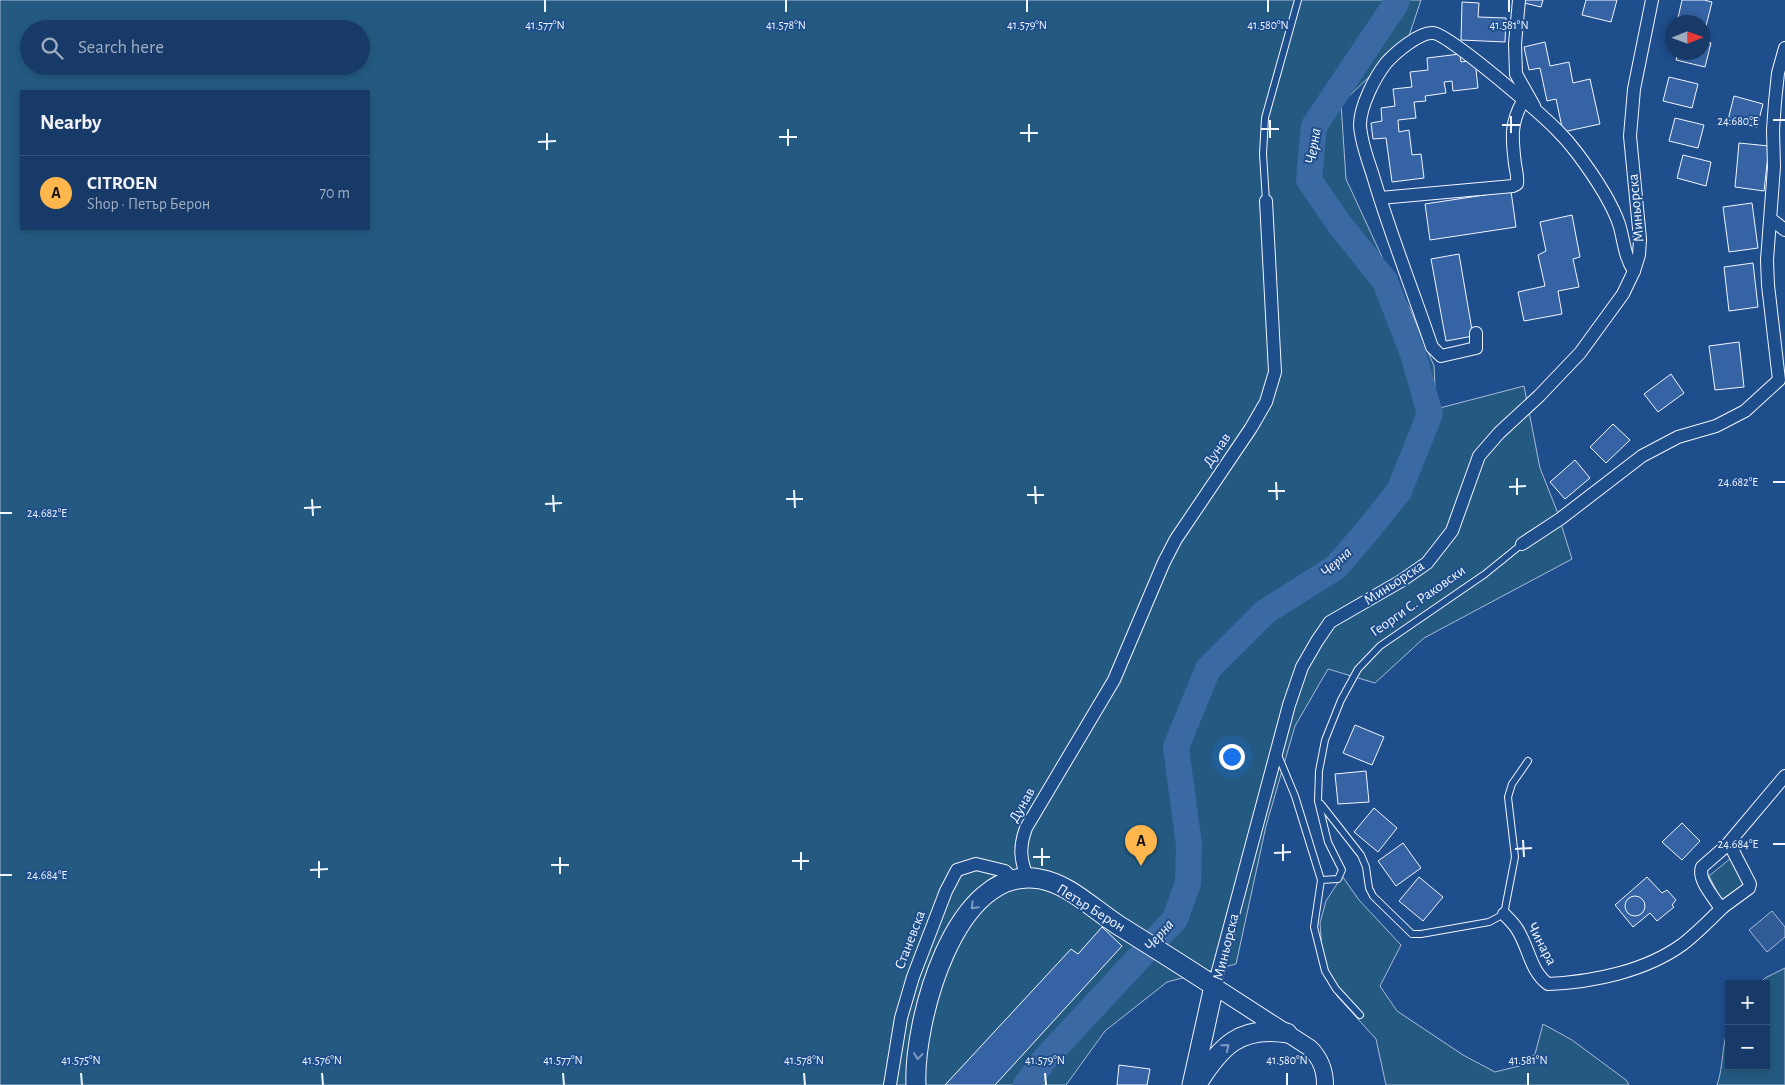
<!DOCTYPE html>
<meta charset="utf-8">
<style>
body{margin:0;font-family:"Alegreya Sans",sans-serif;background:#244571;color:#f1f3f6}
.controls{position:absolute;right:15px;bottom:15px;display:grid;overflow:hidden;border-radius:0px;box-shadow:0 2px 8px #0003}
.controls button{width:45px;height:45px;display:grid;place-items:center;padding:0;border:0;border-bottom:1px solid #36547d;background:#173a69;color:#f1f3f6;font:25px sans-serif}
.compass{position:absolute;left:1665px;top:15px;width:45px;height:45px;border-radius:50%;background:#173a69;box-shadow:0 2px 8px #0003;rotate:89deg}
.you{position:absolute;left:1231px;top:756px;width:18px;height:18px;margin:-12px;border:4px solid #fff;border-radius:50%;background:#1a73e8;box-shadow:0 0 0 8px #1a73e833}
.badge{display:grid;place-items:center;width:32px;height:32px;border-radius:50%;background:#ffb74d;color:#111;font-size:16px;font-weight:700}
.pin{position:absolute;translate:-50% -41px;filter:drop-shadow(0 1px 2px #0008)}
.pin::after{content:'';position:absolute;top:26px;width:18px;height:15px;background:inherit;clip-path:polygon(0 0,100% 0,50% 100%)}
.list{margin:0;padding:0;list-style:none}
h2{display:flex;justify-content:space-between;align-items:center;height:65px;margin:0;padding:0 20px;font-size:21px}
h2 small{font-size:16px;font-weight:400;color:#9eadc0}
.list li{display:grid;grid-template-columns:32px 1fr auto;gap:15px;align-items:center;box-sizing:border-box;height:75px;padding:0 20px;border-top:1px solid #36547d}
.list b{display:block;font-size:19px;white-space:nowrap}
.list p{margin:0;font-size:16px;white-space:nowrap;color:#9eadc0}
.list em{font-size:16px;font-style:normal;color:#9eadc0}
.icon{flex:none;width:28px;height:28px;fill:none;stroke:currentColor;stroke-width:2;stroke-linecap:round;stroke-linejoin:round}
.map{position:relative;flex:none;width:1785px;height:1085px;overflow:hidden}
.search{position:absolute;background:#173a69;box-shadow:0 2px 8px #0003;left:20px;top:20px;width:350px;height:55px;display:flex;align-items:center;gap:12px;box-sizing:border-box;padding:0 18px;border-radius:28px;color:#9eadc0;font-size:19px}
.panel{position:absolute;background:#173a69;box-shadow:0 2px 8px #0003;left:20px;top:90px;width:350px;height:140px;border-radius:0px}
.map>svg:first-child{display:block}
.green{fill:#245a82;stroke:#a8bbd7;fill-rule:evenodd}
.parking{fill:#305b95;stroke:#a8bbd7}
.lines{fill:none;stroke-linecap:round;stroke-linejoin:round}
.river{stroke:#3b69a3;stroke-width:26}
.building{fill:#3563a3;stroke:#f2f6ff}
.service-casing{stroke:#f2f6ff;stroke-width:8}
.minor-casing{stroke:#f2f6ff;stroke-width:14}
.tertiary-casing{stroke:#f2f6ff;stroke-width:18}
.secondary-casing{stroke:#f2f6ff;stroke-width:21}
.service{stroke:#1f4e8c;stroke-width:6}
.minor{stroke:#1f4e8c;stroke-width:12}
.tertiary{stroke:#1f4e8c;stroke-width:16}
.secondary{stroke:#1f4e8c;stroke-width:19}
.oneway{stroke:#7e9ac0}
.ticks{fill:none;stroke:#f2f6ff;stroke-width:2}
.labels{text-anchor:middle;dominant-baseline:central;stroke-width:4;stroke-linejoin:round;paint-order:stroke}
.street-label{font-size:15px;fill:#f2f6ff;stroke:#1f4e8c}
.water-label{font-size:16px;font-style:italic;fill:#f2f6ff;stroke:#1f4e8c}
.ticks-label{font-size:12px;text-anchor:middle;fill:#f2f6ff;stroke:#1f4e8c;stroke-width:4;stroke-linejoin:round;paint-order:stroke}
</style>
<div class="map">
<svg width="1785" height="1085" viewBox="0 0 1785 1085">
<rect width="100%" height="100%" fill="#1f4e8c"/>
<g class="green">
<path d="M0,0H1421L1408,39L1341,104L1346,179L1383,259L1410,309L1434,366L1436,409L1524,386L1540,468L1557,511L1572,559L1424,638L1375,683L1328,669L1295,726L1266,826L1236,964L1167,982L1105,1031L1066,1085H0ZM29,29H361V66H29ZM21,91H369V229H21Z"/>
<path d="M1731,858L1745,887L1723,903L1709,876Z"/>
<path d="M1342,876L1359,900L1401,945L1380,986L1397,1011L1463,1055L1495,1072L1523,1065L1535,1054L1543,1024L1572,1040L1626,1080L1629,1085H1386L1376,1039L1337,996L1322,952L1320,923L1326,901Z"/>
<path d="M1785,968V1085H1717C1724,1066 1721,1045 1729,1027V1066H1766V984H1759L1765,978Z"/>
</g>
<path class="parking" d="M1772,911L1785,927V937L1767,952L1749,930Z"/>
<g class="lines">
<path class="river" d="M1026,1085L1044,1060L1175,919L1188,883L1189,845L1176,747L1208,669L1265,612L1336,567L1368,530L1399,491L1430,414L1413,354L1385,281L1340,225L1309,180L1314,126L1395,5L1397,0"/>
</g>
<g class="building">
<path d="M1525,0H1543L1541,7L1524,3Z"/>
<path d="M1586,0H1617L1611,22L1582,15Z"/>
<path d="M1682,0H1704L1712,2L1706,26L1702,25V22H1694L1678,18Z"/>
<path d="M1462,2L1479,3L1478,17L1506,18L1505,42L1461,40Z"/>
<path d="M1702,41L1711,43L1705,67L1676,60L1678,52H1702Z"/>
<path d="M1545,42L1550,66L1569,62L1573,83L1590,79L1600,124L1563,132L1556,99L1547,101L1540,68L1529,70L1524,47Z"/>
<path d="M1460,54L1461,62L1475,60L1478,88L1453,91L1452,81L1444,82L1446,93L1425,96L1426,101L1414,102L1416,118L1398,120L1399,132L1409,130L1412,155L1421,154L1424,178L1392,182L1386,138L1373,139L1371,123L1382,121L1381,108L1395,106L1393,89L1412,87L1410,72L1428,70L1427,58Z"/>
<path d="M1669,77L1698,84L1692,108L1663,101Z"/>
<path d="M1734,96L1763,104L1757,127L1728,120Z"/>
<path d="M1675,118L1704,125L1698,148L1669,141Z"/>
<path d="M1739,143L1769,146L1764,191L1735,187Z"/>
<path d="M1683,155L1711,162L1706,186L1677,178Z"/>
<path d="M1511,191L1516,227L1430,240L1425,204Z"/>
<path d="M1752,203L1758,248L1729,252L1723,207Z"/>
<path d="M1572,215L1580,257L1573,259L1579,287L1558,291L1562,314L1524,321L1518,292L1545,286L1538,255L1546,251L1540,222Z"/>
<path d="M1459,254L1473,336L1446,341L1431,259Z"/>
<path d="M1753,263L1758,307L1729,311L1724,267Z"/>
<path d="M1739,342L1744,387L1715,390L1709,346Z"/>
<path d="M1671,374L1684,393L1658,412L1644,394Z"/>
<path d="M1613,424L1630,440L1606,463L1590,447Z"/>
<path d="M1575,460L1590,478L1565,499L1550,482Z"/>
<path d="M1355,725L1384,737L1372,765L1343,753Z"/>
<path d="M1366,771L1369,802L1338,804L1335,774Z"/>
<path d="M1374,808L1397,828L1378,852L1354,832Z"/>
<path d="M1682,823L1700,841L1682,860L1662,842Z"/>
<path d="M1403,843L1421,868L1396,886L1378,861Z"/>
<path d="M1419,877L1443,897L1423,921L1399,901Z"/>
<path d="M1647,877L1662,893L1667,890L1676,900L1672,905L1674,907L1657,921L1650,913L1633,927L1615,905Z"/>
<circle cx="1635" cy="906" r="10"/>
<path d="M1102,927L1122,946L995,1085H945L1071,949L1078,954Z"/>
<path d="M1119,1065L1150,1069L1147,1085H1117Z"/>
</g>
<g class="lines">
<g class="service-casing">
<g id="service">
<path d="M1266,201L1263,154L1265,118L1298,0"/>
<path d="M1278,755L1295,796L1321,880"/>
<path d="M1321,804L1361,855L1366,867L1369,888L1373,896L1412,934H1421L1489,922L1504,914L1515,857L1508,797L1512,784L1528,761"/>
<path d="M1360,1015L1336,989L1325,971L1314,927L1321,880L1338,879L1342,870L1328,842L1318,801L1319,771L1325,740L1341,700L1358,669L1380,646L1485,574L1522,544"/>
</g>
</g>
<g class="minor-casing">
<g id="minor">
<path d="M1519,0L1515,44L1516,74L1534,106"/>
<path d="M1380,198L1513,186L1517,184C1518,177 1516,170 1515,164C1512,139 1510,123 1523,101"/>
<path d="M1772,220L1785,230"/>
<path d="M1476,333V348L1441,356L1432,347C1413,291 1391,236 1374,179C1369,162 1361,144 1360,125C1360,106 1375,77 1386,63C1395,53 1419,32 1433,33C1448,33 1542,115 1557,130C1564,137 1571,145 1577,153C1592,173 1611,201 1619,224C1624,240 1624,256 1634,271"/>
<path d="M1522,544L1560,519L1642,456L1678,437L1716,426L1745,411L1779,380L1768,285L1767,260L1774,167L1773,130L1775,102L1778,73L1785,48"/>
<path d="M1726,846L1731,847L1750,884L1749,888L1723,907L1719,906C1713,896 1697,879 1702,867Z"/>
<path d="M1726,846L1785,776"/>
<path d="M1028,879C1020,860 1019,847 1026,828L1114,680L1164,562L1176,539L1251,428L1266,402L1275,372L1266,201"/>
<path d="M1504,914C1509,919 1514,924 1517,929C1529,947 1530,971 1548,984C1594,982 1646,971 1683,944C1697,933 1710,920 1723,907"/>
<path d="M1214,986L1289,705L1302,667L1317,641L1330,622L1401,581L1427,563L1452,531L1479,456L1499,433L1539,396L1580,353L1623,294L1634,271L1639,255L1640,239L1630,136L1634,89L1652,0"/>
<path d="M890,1085L901,1018L913,977L946,891L957,870L976,864L1005,871L1014,880"/>
</g>
</g>
<g class="tertiary-casing">
<path id="tertiary" d="M1214,986L1310,1048C1321,1059 1325,1070 1325,1085"/>
</g>
<g class="secondary-casing">
<g id="secondary">
<path d="M1197,1084C1220,1047 1240,1025 1287,1033"/>
<path d="M916,1085C913,1024 954,863 1040,879C1069,884 1093,909 1118,925C1150,945 1182,965 1214,986L1192,1085"/>
</g>
</g>
<use href="#service" class="service"/>
<use href="#minor" class="minor"/>
<use href="#tertiary" class="tertiary"/>
<use href="#secondary" class="secondary"/>
</g>
<defs><path id="oneway-chevron" d="M-2-3.5L2.5 0L-2 3.5" fill="none" stroke-width="1.6" stroke-linecap="round" stroke-linejoin="round" transform="scale(1.25)"/></defs>
<g class="oneway">
<use href="#oneway-chevron" transform="translate(974 906) rotate(135)"/>
<use href="#oneway-chevron" transform="translate(1226 1047) rotate(-39)"/>
<use href="#oneway-chevron" transform="translate(918 1056) rotate(96)"/>
</g>
<path class="ticks" d="M545,0V12M786,0V12M1027,0V12M1268,0V12M1509,0V12M1511,116V133M1270,120V138M1773,120H1785M1029,124V142M1502,125H1520M788,129V146M1261,129H1279M547,133V150M1020,133H1038M779,137H797M538,142L556,141M1517,478V495M1276,482L1277,500M1773,482H1785M1035,486L1036,504M1509,487L1526,486M794,490L795,508M1268,491H1285M553,495L554,512M1027,495H1044M312,499L313,516M786,499H803M545,504L562,503M304,508L321,507M0,513H12M1523,840L1524,857M1283,844V861M1773,844H1785M1042,848V866M1515,849L1532,848M801,852V870M1274,853L1291,852M560,857V874M1033,857H1050M319,861V878M792,861H809M551,865H569M310,870L328,869M0,875H12M81,1073L82,1085M322,1073L323,1085M563,1073L564,1085M804,1073L805,1085M1045,1073L1046,1085M1287,1073V1085M1528,1073V1085"/>
<g class="labels">
<g class="street-label">
<text transform="translate(1636 208) rotate(-95)">Миньорска</text>
<text transform="translate(1217 450) rotate(-56)">Дунав</text>
<text transform="translate(1394 583) rotate(-33)">Миньорска</text>
<text transform="translate(1418 601) rotate(-35)">Георги С. Раковски</text>
<text transform="translate(1022 805) rotate(-61)">Дунав</text>
<text transform="translate(1091 908) rotate(32)">Петър Берон</text>
<text transform="translate(910 940) rotate(-69)">Станевска</text>
<text transform="translate(1542 944) rotate(62)">Чинара</text>
<text transform="translate(1226 947) rotate(-76)">Миньорска</text>
</g>
<g class="water-label">
<text transform="translate(1313 146) rotate(-81)">Черна</text>
<text transform="translate(1336 562) rotate(-42)">Черна</text>
<text transform="translate(1159 935) rotate(-49)">Черна</text>
</g>
</g>
<g class="ticks-label">
<text x="545" y="29">41.577°N</text>
<text x="786" y="29">41.578°N</text>
<text x="1027" y="29">41.579°N</text>
<text x="1268" y="29">41.580°N</text>
<text x="1509" y="29">41.581°N</text>
<text x="1738" y="125">24.680°E</text>
<text x="1738" y="486">24.682°E</text>
<text x="47" y="517">24.682°E</text>
<text x="1738" y="848">24.684°E</text>
<text x="47" y="879">24.684°E</text>
<text x="81" y="1064">41.575°N</text>
<text x="322" y="1064">41.576°N</text>
<text x="563" y="1064">41.577°N</text>
<text x="804" y="1064">41.578°N</text>
<text x="1045" y="1064">41.579°N</text>
<text x="1287" y="1064">41.580°N</text>
<text x="1528" y="1064">41.581°N</text>
</g>
</svg>
<div class="controls">
<button>+</button>
<button>−</button>
</div>
<svg class="compass" viewBox="-18 -18 36 36"><path d="M0-13l5 13h-10z" fill="#e53935"/><path d="M0 13l5-13h-10z" fill="#9eadc0"/></svg>
<div class="you"></div>
<div class="pin badge" style="left:1141px;top:866px">A</div>
<div class="search"><svg class="icon" aria-label="search" viewBox="0 0 24 24"><circle cx="10" cy="10" r="6"/><path d="M15 15l6 6"/></svg>Search here</div>
<section class="panel">
<h2>Nearby<small></small></h2>
<ul class="list">
<li><span class="badge">A</span><div><b>CITROEN</b><p>Shop · Петър Берон</p></div><em>70 m</em></li>
</ul>
</section>
</div>
